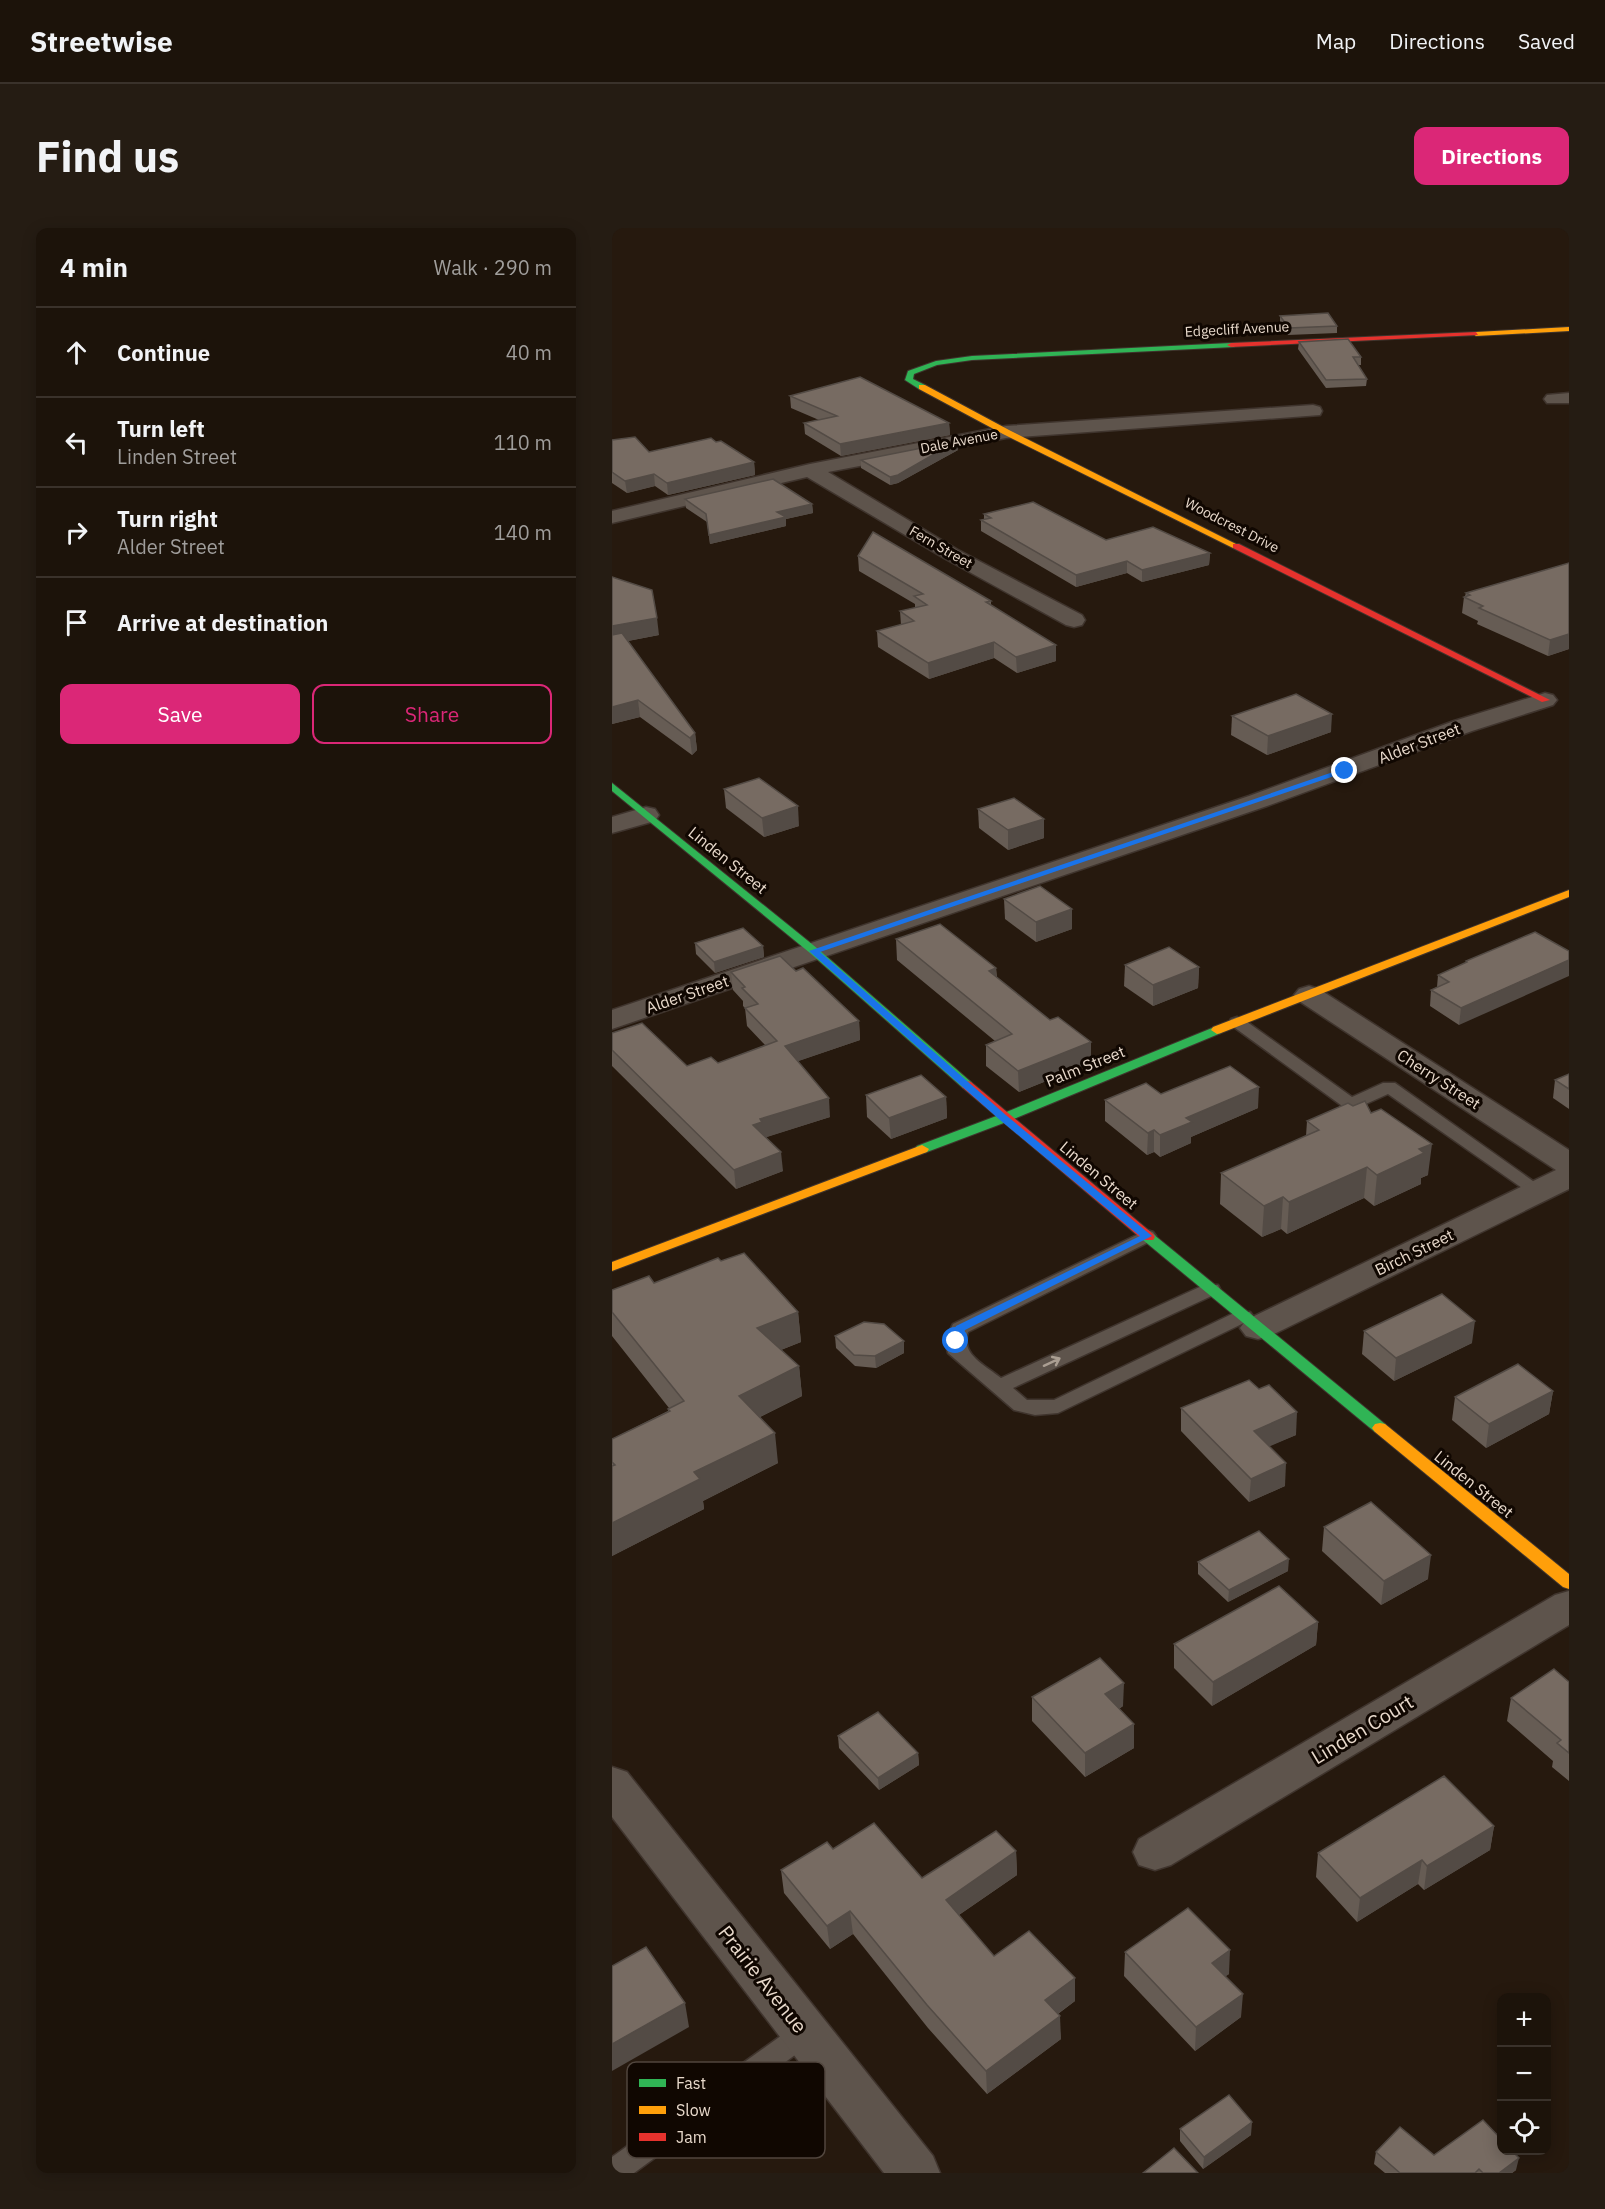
<!DOCTYPE html>
<meta charset="utf-8">
<style>
body{margin:0;font-family:"IBM Plex Sans",sans-serif;background:#251c13;color:#f1f3f6}
.controls{position:absolute;right:18px;bottom:18px;display:grid;overflow:hidden;border-radius:12px;box-shadow:0 3px 15px #0003}
.controls button{width:54px;height:54px;display:grid;place-items:center;padding:0;border:0;border-bottom:2px solid #3a322b;background:#1c130a;color:#f1f3f6;font:30px sans-serif}
.stop{position:absolute;width:18px;height:18px;margin:-14px;border:4px solid #1a73e8;border-radius:50%;background:#fff}
.stop.end{background:#1a73e8;border-color:#fff;box-shadow:0 2px 6px #0008}
.list{margin:0;padding:0;list-style:none}
h2{display:flex;justify-content:space-between;align-items:center;height:78px;margin:0;padding:0 24px;font-size:26px}
h2 small{font-size:20px;font-weight:400;color:#a09e9c}
.list li{display:grid;grid-template-columns:39px 1fr auto;gap:18px;align-items:center;box-sizing:border-box;height:90px;padding:0 24px;border-top:2px solid #3a322b}
.list b{display:block;font-size:22px;white-space:nowrap}
.list p{margin:0;font-size:20px;white-space:nowrap;color:#a09e9c}
.list em{font-size:20px;font-style:normal;color:#a09e9c}
.actions{display:flex;gap:12px;padding:18px 24px}
.actions a{flex:1;padding:14px 0;border:2px solid #db2777;border-radius:12px;text-align:center;font-size:21px;color:#db2777}
.actions .main{background:#db2777;color:#fff}
.icon{flex:none;width:33px;height:33px;fill:none;stroke:currentColor;stroke-width:2;stroke-linecap:round;stroke-linejoin:round}
.map{position:relative;flex:none;width:957px;height:1945px;overflow:hidden;border-radius:12px}
header{display:flex;align-items:center;gap:36px;box-sizing:border-box;height:84px;padding:0 30px;background:#1c130a;border-bottom:2px solid #3a322b}
header strong{font-size:28px}
nav{display:flex;gap:33px;margin-inline-start:auto;font-size:21px}
.intro{display:flex;align-items:center;justify-content:space-between;box-sizing:border-box;height:144px;padding:0 36px}
h1{margin:0;font-size:42px}
.button{padding:15px 27px;border-radius:12px;background:#db2777;color:#fff;font-size:21px;font-weight:700}
main{display:flex;gap:36px;padding:0 36px}
aside{flex:1;background:#1c130a;border-radius:12px;box-shadow:0 3px 15px #0003}
.map>svg:first-child{display:block}
.lines{fill:none;stroke-linecap:round;stroke-linejoin:round}
.lane-casing{stroke:#3f342d;stroke-width:3}
.street-casing{stroke:#3f342d;stroke-width:3}
.fast-casing{stroke:#3f342d;stroke-width:2}
.slow-casing{stroke:#3f342d;stroke-width:2}
.jam-casing{stroke:#3f342d;stroke-width:2}
.lane{fill:#5e544c;fill-rule:evenodd}
.street{fill:#5e544c;fill-rule:evenodd}
.fast{fill:#30b455;fill-rule:evenodd}
.slow{fill:#ff9f0a;fill-rule:evenodd}
.jam{fill:#e5322d;fill-rule:evenodd}
.wall{fill:#665c54}
.shaded-wall{fill:#534b45}
.building{fill:#776b62;stroke:#534b45;stroke-width:1.5}
.oneway{stroke:#aa9e92}
.route{fill:#1a73e8}
.labels{text-anchor:middle;dominant-baseline:central;stroke-width:6;stroke-linejoin:round;paint-order:stroke}
.far-street-label{font-size:14px;fill:#e9dacc;stroke:#100701}
.street-label{font-size:16px;fill:#e9dacc;stroke:#100701}
.near-street-label{font-size:20px;fill:#e9dacc;stroke:#100701}
.key{fill:#100701;stroke:#51463e;stroke-width:1.5}
.key-label{font-size:16px;fill:#e9dacc}
</style>
<header>
<strong>Streetwise</strong>
<nav><a>Map</a><a>Directions</a><a>Saved</a></nav>
</header>
<div class="intro"><h1>Find us</h1><a class="button">Directions</a></div>
<main>
<aside>
<h2>4 min<small>Walk · 290 m</small></h2>
<ul class="list">
<li><svg class="icon" aria-label="ahead" viewBox="0 0 24 24"><path d="M12 20V5M6 11l6-6 6 6"/></svg><div><b>Continue</b></div><em>40 m</em></li>
<li><svg class="icon" aria-label="left" viewBox="0 0 24 24"><path d="M17 20v-9H6M10 6l-5 5 5 5"/></svg><div><b>Turn left</b><p>Linden Street</p></div><em>110 m</em></li>
<li><svg class="icon" aria-label="right" viewBox="0 0 24 24"><path d="M7 20v-9h11M14 6l5 5-5 5"/></svg><div><b>Turn right</b><p>Alder Street</p></div><em>140 m</em></li>
<li><svg class="icon" aria-label="arrive" viewBox="0 0 24 24"><path d="M6 21V4h12l-3 4 3 4H6"/></svg><div><b>Arrive at destination</b></div></li>
</ul>
<div class="actions"><a class="main">Save</a><a>Share</a></div>
</aside>
<div class="map">
<svg width="957" height="1945" viewBox="0 0 957 1945">
<rect width="100%" height="100%" fill="#26190e"/>
<g class="lines">
<g class="lane-casing">
<g id="lane">
<path d="M625,789L631,791L740,869L771,855H783L935,963L932,967H920L776,866L745,880H733L619,797L617,794L619,791Z"/>
<path d="M535,1002L541,1004L544,1008L541,1012L356,1104C348,1126 373,1137 389,1150L592,1057H606L608,1061L606,1065L401,1160L415,1172H442L624,1084H638L641,1088L638,1092L446,1185L423,1187L402,1182L336,1125L333,1113L341,1096Z"/>
<path d="M193,1793L202,1797L206,1805L202,1813L22,1945H0V1929L184,1797Z"/>
</g>
</g>
<g class="street-casing">
<g id="street">
<path d="M957,165V175H935L932,171L935,167Z"/>
<path d="M701,177L708,179L710,183L708,187L394,210L216,244L346,322L470,387L473,392L470,397L462,399L454,397L332,330L195,249L0,295V283L198,236L394,198Z"/>
<path d="M933,465L941,467L945,472L941,477L860,503L655,578L0,801V782L637,568L842,493Z"/>
<path d="M34,579L43,581L47,587L43,593L0,605V589Z"/>
<path d="M697,758L707,761L957,922V961L658,1108L646,1111L634,1108L628,1100L634,1092L944,942L687,773L682,767L687,761Z"/>
<path d="M957,1363V1397L559,1637L543,1642L527,1637L521,1624L527,1611L943,1367Z"/>
<path d="M0,1539L15,1544L321,1928L328,1945H272L0,1589Z"/>
</g>
</g>
<g class="fast-casing">
<g id="fast">
<path d="M619,115L623,117L622,119L360,132L325,137L302,146L301,151L313,157V161H307L293,152L296,143L324,133L360,128Z"/>
<path d="M0,555L206,721L359,854L361,857L359,860H351L198,725L0,563Z"/>
<path d="M605,798L611,802L609,805L397,893L315,924L310,925L303,921L305,918L387,887Z"/>
<path d="M536,1005L541,1006L773,1196L776,1200L773,1204H763L531,1012L529,1009Z"/>
</g>
</g>
<g class="slow-casing">
<g id="slow">
<path d="M957,99V103L864,108L861,106L864,104Z"/>
<path d="M307,157H313L397,202L628,318L621,320L391,206L307,161Z"/>
<path d="M957,662V669L609,805L605,806L599,802L601,799Z"/>
<path d="M310,917L317,921L315,924L0,1043V1034Z"/>
<path d="M768,1195L773,1196L957,1346V1361L951,1359L763,1204L760,1200L763,1196Z"/>
</g>
</g>
<g class="jam-casing">
<g id="jam">
<path d="M864,104L866,107L619,119L615,117L619,115Z"/>
<path d="M621,316H627L938,472L930,474L621,320Z"/>
<path d="M355,853L359,854L541,1006L543,1009L541,1012H531L351,860L349,857Z"/>
</g>
</g>
<use href="#lane" class="lane"/>
<use href="#street" class="street"/>
<use href="#fast" class="fast"/>
<use href="#slow" class="slow"/>
<use href="#jam" class="jam"/>
</g>
<g class="wall">
<path d="M668,88L725,98V105L676,107L668,95Z"/>
<path d="M687,114L749,129V137H746L755,151L754,158L714,160L686,121Z"/>
<path d="M178,168L337,195L338,207L229,228L193,206L192,195L207,192L179,180Z"/>
<path d="M0,212L37,224L142,234L143,247L56,267L43,258L15,265L0,255Z"/>
<path d="M346,222L286,255L278,257L249,240V232Z"/>
<path d="M73,271L200,276L201,285L174,291V298L98,316L95,294L74,280Z"/>
<path d="M372,286L494,312L598,325L597,337L530,354L515,345L464,359L369,303V292L372,291Z"/>
<path d="M246,328L379,373V378L444,417V433L405,445L382,430L317,451L266,419L265,403L289,397L288,383L303,380V376L247,343Z"/>
<path d="M957,335V421L936,428L865,396L866,393L850,385L852,369L853,368L854,365Z"/>
<path d="M0,349L47,407L16,413L83,505L85,522L80,527L28,489L0,496Z"/>
<path d="M620,488L719,504L655,527L619,507Z"/>
<path d="M112,561L187,598L152,609L114,580Z"/>
<path d="M366,581L432,591V610L396,622L367,600Z"/>
<path d="M392,671L460,681V701L424,714L393,691Z"/>
<path d="M923,704L847,797L818,778L819,762L825,759L826,747L854,735V733Z"/>
<path d="M284,711L384,740L385,749L479,835L407,864L374,838V817L383,813L285,732Z"/>
<path d="M83,715L151,718L152,729L103,745L84,726Z"/>
<path d="M513,737L587,739L586,760L541,778L512,758Z"/>
<path d="M184,743L247,793L248,812L186,833L218,889L154,909L171,943L124,961L0,838V805L75,838L106,835L153,817L135,798L133,780L131,778V773L121,762L119,744Z"/>
<path d="M957,846V881L941,870L943,852Z"/>
<path d="M549,866L646,880L579,909V915L548,929L542,924L535,927L493,893V872Z"/>
<path d="M254,867L334,869L335,890L279,911L255,889Z"/>
<path d="M741,878L759,885L816,947L809,950V956L762,978L752,970L675,1006L669,1001L650,1009L608,976L609,945L694,908L695,893Z"/>
<path d="M109,1033L186,1084L189,1114L169,1122L187,1138L190,1168L148,1189L166,1235L91,1273L92,1281L0,1328V1211L56,1183V1181L57,1180L0,1108V1062L42,1055Z"/>
<path d="M752,1103L860,1115L782,1153L750,1126Z"/>
<path d="M223,1108L292,1113V1125L264,1140L243,1138L224,1120Z"/>
<path d="M941,1163L937,1186L874,1220L840,1192L843,1169Z"/>
<path d="M569,1180L684,1207L657,1218L673,1258L637,1274L569,1203Z"/>
<path d="M712,1299L816,1351L769,1377L710,1323Z"/>
<path d="M586,1334L676,1343L616,1374L586,1346Z"/>
<path d="M706,1394L704,1417L600,1478L562,1440V1416Z"/>
<path d="M957,1454V1553L940,1539L941,1533L895,1493L899,1470Z"/>
<path d="M420,1469L511,1478L507,1481L522,1496V1520L473,1549L420,1493Z"/>
<path d="M226,1508L306,1525L307,1537L267,1562L227,1520Z"/>
<path d="M882,1598L878,1622L812,1662L806,1656L745,1694L704,1649L706,1625Z"/>
<path d="M221,1621L310,1650L404,1623L405,1647L347,1687L382,1728L463,1773L446,1786L449,1811L375,1866L316,1800L241,1706L218,1721L172,1665L169,1642Z"/>
<path d="M513,1724L617,1746L613,1748L629,1789L583,1823L512,1748Z"/>
<path d="M568,1901L639,1907L591,1941L568,1913Z"/>
<path d="M764,1924L822,1927L904,1942L900,1945H773L762,1936Z"/>
</g>
<g class="shaded-wall">
<path d="M337,195L338,207L229,228L228,216Z"/>
<path d="M345,213L346,222L286,255L278,257V249Z"/>
<path d="M142,234L143,247L56,267L55,255Z"/>
<path d="M42,246L43,258L15,265L13,253Z"/>
<path d="M200,276L201,285L174,291V298L98,316L97,307L165,284Z"/>
<path d="M598,325L597,337L530,354V342Z"/>
<path d="M515,333V345L464,359V347Z"/>
<path d="M45,390L47,407L0,416V398Z"/>
<path d="M957,406V421L936,428L938,412Z"/>
<path d="M382,414V430L317,451L316,435Z"/>
<path d="M444,417V433L405,445L404,429Z"/>
<path d="M26,472L28,489L0,496V479Z"/>
<path d="M720,486L719,504L655,527L656,508Z"/>
<path d="M83,505L85,522L80,527L78,510Z"/>
<path d="M186,578L187,598L152,609L150,590Z"/>
<path d="M432,591V610L396,622V602Z"/>
<path d="M460,681V701L424,714V694Z"/>
<path d="M151,718L152,729L103,745L102,734Z"/>
<path d="M957,732V748L847,797L849,780Z"/>
<path d="M587,739L586,760L541,778V757Z"/>
<path d="M384,740L385,761L377,743Z"/>
<path d="M247,793L248,812L175,837L173,818Z"/>
<path d="M479,814V835L407,864L406,843Z"/>
<path d="M647,859L646,880L579,909V915L548,929V907L574,890Z"/>
<path d="M334,869L335,890L279,911L277,890Z"/>
<path d="M217,870L218,889L152,910L141,897L148,891Z"/>
<path d="M542,902V924L535,927L536,905Z"/>
<path d="M820,916L816,947L809,950V956L762,978L765,947L807,921Z"/>
<path d="M169,924L171,943L124,961L122,942Z"/>
<path d="M755,939L752,970L675,1006L677,974Z"/>
<path d="M671,969L669,1001L650,1009L652,978Z"/>
<path d="M186,1084L189,1114L148,1130L145,1100Z"/>
<path d="M863,1093L860,1115L782,1153L784,1130Z"/>
<path d="M292,1113V1125L264,1140L263,1128Z"/>
<path d="M187,1138L190,1168L130,1198L127,1168Z"/>
<path d="M941,1163L937,1186L874,1220L877,1196Z"/>
<path d="M685,1184L684,1207L640,1226L642,1203Z"/>
<path d="M163,1205L166,1235L91,1273L92,1281L0,1328V1295L82,1244Z"/>
<path d="M674,1235L673,1258L637,1274L639,1251Z"/>
<path d="M819,1327L816,1351L769,1377L772,1353Z"/>
<path d="M677,1331L676,1343L616,1374L617,1362Z"/>
<path d="M706,1394L704,1417L600,1478L601,1454Z"/>
<path d="M512,1455L511,1478L492,1490L493,1466Z"/>
<path d="M522,1496V1520L473,1549V1525Z"/>
<path d="M306,1525L307,1537L267,1562L266,1550Z"/>
<path d="M882,1598L878,1622L812,1662L815,1638Z"/>
<path d="M404,1623L405,1647L335,1695L334,1672Z"/>
<path d="M810,1632L806,1656L745,1694L748,1670Z"/>
<path d="M238,1683L241,1706L218,1721L215,1698Z"/>
<path d="M618,1722L617,1746L599,1759L600,1735Z"/>
<path d="M463,1750V1773L433,1795V1772Z"/>
<path d="M631,1766L629,1789L583,1823L584,1799Z"/>
<path d="M73,1775L77,1799L0,1843V1816Z"/>
<path d="M448,1788L449,1811L375,1866L374,1843Z"/>
<path d="M640,1894L639,1907L591,1941L592,1929Z"/>
<path d="M907,1930L904,1942L900,1945H887Z"/>
</g>
<g class="building">
<path d="M716,85L725,98L677,100L668,88Z"/>
<path d="M736,111L749,129H741L755,151L714,152L687,114Z"/>
<path d="M248,149L337,195L228,216L192,195L225,188L178,168Z"/>
<path d="M23,209L37,224L99,210L104,214L109,213L142,234L55,255L42,246L13,253L0,244V212Z"/>
<path d="M345,213L286,247L278,249L249,232Z"/>
<path d="M161,251L200,276L165,284L174,289L97,307L94,286L73,271Z"/>
<path d="M421,274L494,312L541,299L598,325L530,342L515,333L464,347L369,292L379,290L372,286Z"/>
<path d="M261,304L379,373L374,374L444,417L404,429L382,414L316,435L265,403L302,393L288,383L315,377L302,368L311,366L246,328Z"/>
<path d="M957,335V406L938,412L867,380L871,378L852,369L858,367L854,365Z"/>
<path d="M0,349L40,362L45,390L0,398Z"/>
<path d="M10,405L83,505L78,510L26,472L0,479V407Z"/>
<path d="M684,466L720,486L656,508L620,488Z"/>
<path d="M147,550L186,578L150,590L112,561Z"/>
<path d="M402,570L432,591L396,602L366,581Z"/>
<path d="M428,658L460,681L424,694L392,671Z"/>
<path d="M328,696L384,740L377,743L438,792L446,789L479,814L406,843L374,817L400,806L284,711Z"/>
<path d="M131,700L151,718L102,734L83,715Z"/>
<path d="M923,704L957,723V732L849,780L819,762L837,754L826,747L855,734L854,733Z"/>
<path d="M557,719L587,739L541,757L513,737Z"/>
<path d="M168,728L184,743L191,740L247,793L173,818L217,870L148,891L150,894L141,897L169,924L122,942L0,822V805L30,795L75,838L99,829L106,835L165,813L133,780L146,776L130,760L133,759L119,744Z"/>
<path d="M618,838L647,859L574,890L580,894L548,907L542,902L536,905L493,872L534,855L549,866Z"/>
<path d="M957,846V861L943,852Z"/>
<path d="M309,847L334,869L277,890L254,867Z"/>
<path d="M753,873L759,885L769,881L820,916L807,921L812,925L765,947L755,939L677,974L671,969L652,978L609,945L707,902L695,893L736,875L741,878Z"/>
<path d="M132,1025L186,1084L145,1100L187,1138L127,1168L163,1205L82,1244L88,1251L0,1295V1238L3,1237L0,1234V1211L58,1183L56,1181L72,1173L0,1084V1062L37,1048L42,1055L106,1030L109,1033Z"/>
<path d="M830,1066L863,1093L784,1130L752,1103Z"/>
<path d="M252,1094L272,1096L292,1113L263,1128L242,1127L223,1108Z"/>
<path d="M906,1136L941,1163L877,1196L843,1169Z"/>
<path d="M637,1152L647,1161L657,1157L685,1184L642,1203L674,1235L639,1251L569,1180Z"/>
<path d="M759,1274L819,1327L772,1353L712,1299Z"/>
<path d="M647,1303L677,1331L617,1362L586,1334Z"/>
<path d="M667,1358L706,1394L601,1454L562,1416Z"/>
<path d="M488,1430L512,1455L493,1466L522,1496L473,1525L420,1469Z"/>
<path d="M942,1441L957,1454V1525L945,1515L949,1512L899,1470Z"/>
<path d="M266,1484L306,1525L266,1550L226,1508Z"/>
<path d="M832,1548L882,1598L815,1638L810,1632L748,1670L706,1625Z"/>
<path d="M262,1595L310,1650L384,1603L404,1623L334,1672L382,1728L417,1703L463,1750L433,1772L448,1788L374,1843L315,1777L238,1683L215,1698L169,1642L215,1614L221,1621Z"/>
<path d="M576,1680L618,1722L600,1735L631,1766L584,1799L513,1724Z"/>
<path d="M34,1719L73,1775L0,1816V1738Z"/>
<path d="M617,1867L640,1894L592,1929L568,1901Z"/>
<path d="M871,1892L890,1912V1923H900L907,1930L887,1945H871L867,1941L863,1945H788L764,1924L788,1899L822,1927Z"/>
<path d="M562,1920L586,1945H531Z"/>
</g>
<defs><path id="oneway-shaft" d="M-6 0H5M1.5-3L5.5 0L1.5 3" fill="none" stroke-width="1.6" stroke-linecap="round" stroke-linejoin="round" transform="scale(1.5)"/></defs>
<use class="oneway" href="#oneway-shaft" transform="translate(440 1134) rotate(-25)"/>
<path class="route" d="M730,541L737,543L208,724L395,888L540,1008L353,1102L347,1116H340L338,1113L344,1098L528,1008L388,892L197,723Z"/>
<g class="labels">
<g class="far-street-label">
<text transform="translate(625 101) rotate(-3)">Edgecliff Avenue</text>
<text transform="translate(347 213) rotate(-11)">Dale Avenue</text>
<text transform="translate(620 297) rotate(27)">Woodcrest Drive</text>
<text transform="translate(329 319) rotate(30)">Fern Street</text>
</g>
<g class="street-label">
<text transform="translate(807 515) rotate(-21)">Alder Street</text>
<text transform="translate(116 632) rotate(39)">Linden Street</text>
<text transform="translate(75 766) rotate(-19)">Alder Street</text>
<text transform="translate(473 838) rotate(-22)">Palm Street</text>
<text transform="translate(827 851) rotate(33)">Cherry Street</text>
<text transform="translate(487 947) rotate(40)">Linden Street</text>
<text transform="translate(802 1024) rotate(-26)">Birch Street</text>
<text transform="translate(862 1256) rotate(39)">Linden Street</text>
</g>
<g class="near-street-label">
<text transform="translate(750 1501) rotate(-31)">Linden Court</text>
<text transform="translate(151 1751) rotate(52)">Prairie Avenue</text>
</g>
</g>
<rect x="15" y="1834" width="198" height="96" rx="9" class="key"/>
<rect x="27" y="1851" width="27" height="8" fill="#30b455"/>
<rect x="27" y="1878" width="27" height="8" fill="#ff9f0a"/>
<rect x="27" y="1905" width="27" height="8" fill="#e5322d"/>
<g class="key-label">
<text x="64" y="1861">Fast</text>
<text x="64" y="1888">Slow</text>
<text x="64" y="1915">Jam</text>
</g>
</svg>
<div class="controls">
<button>+</button>
<button>−</button>
<button><svg class="icon" aria-label="locate" viewBox="0 0 24 24"><circle cx="12" cy="12" r="6"/><path d="M12 2v4M12 18v4M2 12h4M18 12h4"/></svg></button>
</div>
<div class="stop" style="left:344px;top:1113px"></div>
<div class="stop end" style="left:733px;top:543px"></div>
</div>
</main>
